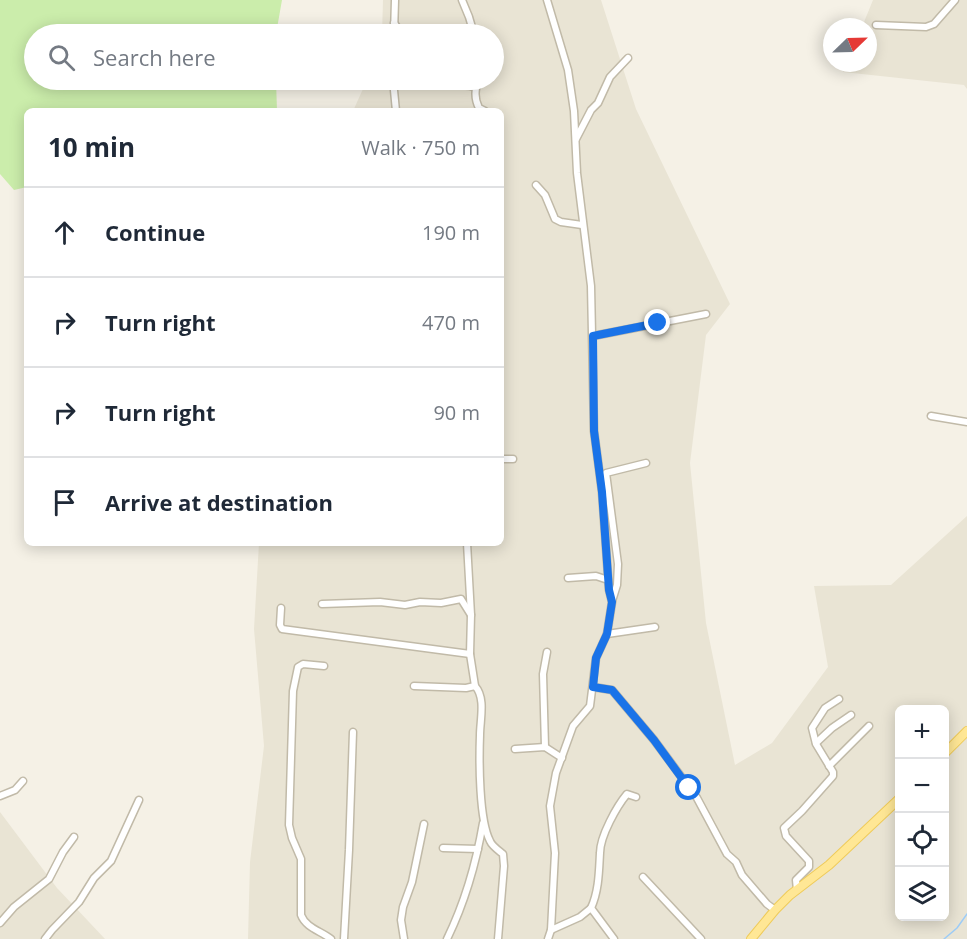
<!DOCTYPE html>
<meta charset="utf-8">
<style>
body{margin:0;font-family:"Open Sans",sans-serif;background:#f2f2f3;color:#1f2937}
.controls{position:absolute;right:18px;bottom:18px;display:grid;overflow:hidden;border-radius:9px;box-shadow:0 3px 15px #0003}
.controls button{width:54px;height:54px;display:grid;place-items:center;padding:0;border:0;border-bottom:2px solid #e0e1e3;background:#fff;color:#1f2937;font:30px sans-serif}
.compass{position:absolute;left:823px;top:18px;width:54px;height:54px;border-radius:50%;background:#fff;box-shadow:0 3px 15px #0003;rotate:67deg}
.stop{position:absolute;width:18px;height:18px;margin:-14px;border:4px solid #1a73e8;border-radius:50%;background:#fff}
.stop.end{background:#1a73e8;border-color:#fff;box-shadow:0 2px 6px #0008}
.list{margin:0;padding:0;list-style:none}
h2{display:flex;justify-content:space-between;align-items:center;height:78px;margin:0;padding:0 24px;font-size:26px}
h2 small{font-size:20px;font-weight:400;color:#747a83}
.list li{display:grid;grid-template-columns:39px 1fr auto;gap:18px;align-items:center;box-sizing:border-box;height:90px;padding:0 24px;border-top:2px solid #e0e1e3}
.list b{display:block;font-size:22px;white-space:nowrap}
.list em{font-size:20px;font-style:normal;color:#747a83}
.icon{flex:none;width:33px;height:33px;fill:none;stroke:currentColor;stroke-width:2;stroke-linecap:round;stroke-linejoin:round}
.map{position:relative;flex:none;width:967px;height:939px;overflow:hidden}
.search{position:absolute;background:#fff;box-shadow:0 3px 15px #0003;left:24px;top:24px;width:480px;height:66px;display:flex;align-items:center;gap:15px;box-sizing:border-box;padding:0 21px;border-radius:33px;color:#747a83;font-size:22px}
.panel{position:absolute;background:#fff;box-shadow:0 3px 15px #0003;left:24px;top:108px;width:480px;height:438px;border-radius:9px}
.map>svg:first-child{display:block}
.residential{fill:#e9e4d4;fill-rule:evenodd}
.green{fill:#cbedab}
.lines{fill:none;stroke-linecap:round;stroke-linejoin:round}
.stream{stroke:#9dccf7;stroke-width:1.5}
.minor-casing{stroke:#c1baa8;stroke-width:9}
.major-casing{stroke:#efcb5a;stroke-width:10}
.minor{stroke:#fff;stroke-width:6}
.major{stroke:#ffe795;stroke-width:8}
.route{stroke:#1a73e8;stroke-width:8}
</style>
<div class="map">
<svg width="967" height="939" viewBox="0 0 967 939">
<rect width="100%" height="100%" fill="#f5f1e6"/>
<g class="residential">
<path d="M383,0H601L636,109L730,304L706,335L690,463L706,623L735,765L772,743L828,667L814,586L891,585L967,516V939H248L250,862L264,746L254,629L259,543H501V111H353L367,80H494V34H382ZM900,710H944V916H900Z"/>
<path d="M873,0H967V89L964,85L843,72L847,63H868V27H862Z"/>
<path d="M0,812L57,888L105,939H0Z"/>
</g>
<path class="green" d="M0,0H282L276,34H34V80H276L277,111H27V187L14,190L0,174Z"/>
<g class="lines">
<path class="stream" d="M944,939L957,928L967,914"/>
<g class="minor-casing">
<g id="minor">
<path d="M462,0L469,17L474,34"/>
<path d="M547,0L568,70L574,111L577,173L591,286L594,431L602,492L609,590L612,602L607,634L596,658L590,706L573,726L556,773L550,806L555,853L551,930L548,939"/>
<path d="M394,23L402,34"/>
<path d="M876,25L926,27L934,24L955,0"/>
<path d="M394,34L395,0"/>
<path d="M393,80L396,111"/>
<path d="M434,80C447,91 462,81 476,88"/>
<path d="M478,80C475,90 474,98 479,108L485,111"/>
<path d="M576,139L591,110L598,103L610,77L628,58"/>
<path d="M536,185L545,195L555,219L561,222L582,225"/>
<path d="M593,336L706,314"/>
<path d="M931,416L967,422"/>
<path d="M501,459H513"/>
<path d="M467,543L471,615L470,654L475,686C486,698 480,720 480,735C479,761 479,820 490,841C492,846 498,850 503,854L504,866L498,939"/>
<path d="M568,578L596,576L608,580"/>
<path d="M612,601L617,585L618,564L606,473L646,463"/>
<path d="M322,604L380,602L405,605L420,602L441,603L461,599L471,615"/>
<path d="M281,608L280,625L282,629L470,654"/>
<path d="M607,634L655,627"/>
<path d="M324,666L303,664L298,667L293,691L289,825L292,838L301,859V915C306,928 321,931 331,939"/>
<path d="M414,686L466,688L475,686"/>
<path d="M593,687L612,690L654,740L697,798L727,854L736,862L742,875L767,904L775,910"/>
<path d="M816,743L832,728L851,715"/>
<path d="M545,747L543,674L547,652"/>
<path d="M515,749L545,747L562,758"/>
<path d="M829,766L869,726"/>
<path d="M0,796L15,790L23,781"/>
<path d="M443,848L478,849"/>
<path d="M643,877L701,939"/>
<path d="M797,890L796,880L809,867V861L786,836L784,828L802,811L833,776V772L816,744L812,728L825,708L839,699"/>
<path d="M591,908C599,891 599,870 600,853C600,836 617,806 627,794L636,797"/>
<path d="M0,923L14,907L49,879L63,852L74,837"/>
<path d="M551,930L580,917L591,908L614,939"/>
<path d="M45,939L52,930L79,902L94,878L111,861L139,800"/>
<path d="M344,939L349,850L353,732"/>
<path d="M404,939L401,920L403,907L412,882L424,824"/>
<path d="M447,939C465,902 476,864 483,823"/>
</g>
</g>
<g class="major-casing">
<g id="major">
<path d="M944,754L967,731"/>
<path d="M751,939L775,910L790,895L829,865L900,798"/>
</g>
</g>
<use href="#minor" class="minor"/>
<use href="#major" class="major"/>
</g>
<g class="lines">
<path class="route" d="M658,323L593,336L594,431L602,492L609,590L612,602L607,634L596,658L593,687L612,690L654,740L689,788"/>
</g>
</svg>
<div class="controls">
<button>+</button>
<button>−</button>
<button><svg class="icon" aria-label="locate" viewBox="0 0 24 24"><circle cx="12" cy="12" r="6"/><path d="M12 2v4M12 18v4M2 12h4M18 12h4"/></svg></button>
<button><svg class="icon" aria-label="layers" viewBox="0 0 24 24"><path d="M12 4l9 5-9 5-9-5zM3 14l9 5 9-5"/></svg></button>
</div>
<svg class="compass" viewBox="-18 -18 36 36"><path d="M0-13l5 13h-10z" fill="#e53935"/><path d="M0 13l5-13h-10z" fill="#747a83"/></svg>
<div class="stop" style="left:689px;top:788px"></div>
<div class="stop end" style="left:658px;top:323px"></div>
<div class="search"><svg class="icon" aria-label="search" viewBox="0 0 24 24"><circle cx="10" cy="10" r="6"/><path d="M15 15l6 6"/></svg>Search here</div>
<section class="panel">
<h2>10 min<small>Walk · 750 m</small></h2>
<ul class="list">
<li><svg class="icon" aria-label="ahead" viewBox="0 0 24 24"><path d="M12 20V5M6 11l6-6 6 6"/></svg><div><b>Continue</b></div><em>190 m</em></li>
<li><svg class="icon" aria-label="right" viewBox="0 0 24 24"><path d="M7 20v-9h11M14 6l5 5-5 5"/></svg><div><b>Turn right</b></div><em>470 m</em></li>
<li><svg class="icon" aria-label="right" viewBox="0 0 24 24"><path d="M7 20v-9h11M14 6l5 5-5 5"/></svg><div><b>Turn right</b></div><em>90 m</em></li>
<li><svg class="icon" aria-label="arrive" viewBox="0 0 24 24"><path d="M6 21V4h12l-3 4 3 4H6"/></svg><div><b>Arrive at destination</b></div></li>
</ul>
</section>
</div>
